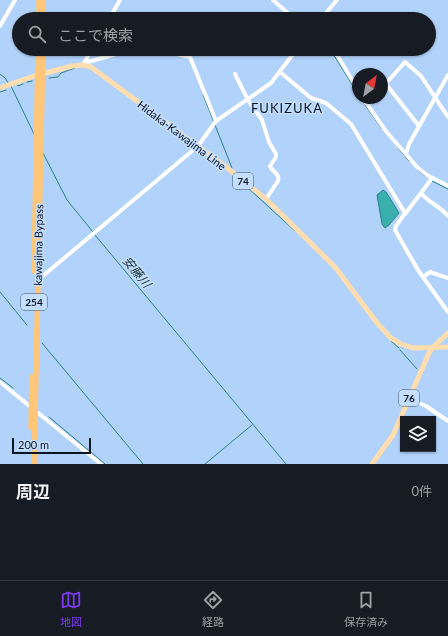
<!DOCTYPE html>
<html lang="ja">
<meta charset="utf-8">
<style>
body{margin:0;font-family:Lato,"Noto Sans JP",sans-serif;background:#20242c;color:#f1f3f6}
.controls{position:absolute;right:12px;bottom:12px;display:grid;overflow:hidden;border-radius:0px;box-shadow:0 1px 3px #0004}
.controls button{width:36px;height:36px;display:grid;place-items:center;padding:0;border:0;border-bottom:1px solid #363941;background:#171b24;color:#f1f3f6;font:20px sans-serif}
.compass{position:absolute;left:352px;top:68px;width:36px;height:36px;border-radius:50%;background:#171b24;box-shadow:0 1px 3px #0004;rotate:32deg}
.scale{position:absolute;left:12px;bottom:10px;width:79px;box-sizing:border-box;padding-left:4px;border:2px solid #091523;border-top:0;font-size:11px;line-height:14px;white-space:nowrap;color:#091523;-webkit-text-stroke:3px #c4deff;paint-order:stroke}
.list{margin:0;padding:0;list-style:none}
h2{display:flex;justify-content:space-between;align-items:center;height:52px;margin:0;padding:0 16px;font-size:17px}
h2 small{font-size:13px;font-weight:400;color:#9ea1a6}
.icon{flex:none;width:22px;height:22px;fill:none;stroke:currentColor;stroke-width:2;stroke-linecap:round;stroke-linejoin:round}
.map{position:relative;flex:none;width:448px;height:464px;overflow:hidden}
.search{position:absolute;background:#171b24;box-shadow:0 1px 3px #0004;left:12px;right:12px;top:12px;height:44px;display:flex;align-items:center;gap:10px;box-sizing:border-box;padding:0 14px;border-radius:22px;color:#9ea1a6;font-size:15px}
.sheet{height:116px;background:#171b24}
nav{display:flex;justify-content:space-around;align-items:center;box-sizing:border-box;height:56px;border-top:1px solid #363941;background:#171b24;font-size:11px;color:#9ea1a6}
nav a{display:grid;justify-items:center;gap:2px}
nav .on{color:#7c3aed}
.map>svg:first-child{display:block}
.water{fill:#39afae;stroke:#2b8184}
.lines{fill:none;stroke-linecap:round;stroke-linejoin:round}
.stream{stroke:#2b8184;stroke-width:1}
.minor{stroke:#fff;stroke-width:4}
.major{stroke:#ffddaf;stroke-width:5}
.highway{stroke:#ffc679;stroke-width:5.5}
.labels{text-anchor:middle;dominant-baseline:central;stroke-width:3;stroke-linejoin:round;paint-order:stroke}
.shield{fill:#c4deff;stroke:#415165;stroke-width:1}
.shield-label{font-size:10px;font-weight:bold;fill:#091523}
.street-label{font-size:11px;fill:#091523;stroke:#c4deff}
.water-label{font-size:12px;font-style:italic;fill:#142e2d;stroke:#c4deff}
.quarter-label{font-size:13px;letter-spacing:1px;fill:#091523;stroke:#c4deff}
</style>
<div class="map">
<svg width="448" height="464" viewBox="0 0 448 464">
<rect width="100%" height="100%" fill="#b1d2fa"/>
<path class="water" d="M383,190L386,192L399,213L389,225L385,228L382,224L377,195Z"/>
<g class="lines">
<g class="stream">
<path d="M329,49L335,57L358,94"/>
<path d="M135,50L139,49L152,50"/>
<path d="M0,74L5,78L9,84"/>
<path d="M49,78L58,77L61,73L75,68"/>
<path d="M27,82L32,81"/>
<path d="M17,85L18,86L23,84"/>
<path d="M11,86L34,134"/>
<path d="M0,92L6,90"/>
<path d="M203,95L214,122"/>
<path d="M365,105L382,129"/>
<path d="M215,125L232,168"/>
<path d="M398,148L409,161"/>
<path d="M43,153L67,200L93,232"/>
<path d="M418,170L425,176"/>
<path d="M432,181L448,189"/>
<path d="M247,187L295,231"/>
<path d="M95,235L286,464"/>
<path d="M0,292L27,325"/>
<path d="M391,341L399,348"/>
<path d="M42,343L143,464"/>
<path d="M400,350L417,369"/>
<path d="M0,378L13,388"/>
<path d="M49,417L105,464"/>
<path d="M205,464L252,425"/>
</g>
<g class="minor">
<path d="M273,0L290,15L300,19"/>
<path d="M109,19L120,0"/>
<path d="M321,19L337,0"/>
<path d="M0,26L15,0"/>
<path d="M92,49L83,65L88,62L134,49"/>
<path d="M153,49L190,57L216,121"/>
<path d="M332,49L337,55L358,90"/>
<path d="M280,72L311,98L326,103L351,124L405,213L396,226L395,230L418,270L448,312"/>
<path d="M235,74L248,100L262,120L269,142L276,154V157L270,166C272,172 280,173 278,181L266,199"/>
<path d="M386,84L419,126"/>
<path d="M382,88L405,62L421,76L448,117"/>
<path d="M363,98L385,130L417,167L427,175L448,186"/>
<path d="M368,104L373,98"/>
<path d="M406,154L409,144L448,75"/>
<path d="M432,178L421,193C429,203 440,206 448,216"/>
<path d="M405,214L421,193"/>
<path d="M423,277L430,272L448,278"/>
<path d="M38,280L198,146L216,121L271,83L297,49"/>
<path d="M0,382L101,464"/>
<path d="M409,399L426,406L448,421"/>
</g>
<g class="major">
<path d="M0,88L34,76L72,66L83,65L91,67L226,167L266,199L335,267L377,323L391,338L401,344L413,348L448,347"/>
<path d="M372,464L393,435L429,353L433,347L448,333"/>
</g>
<g class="highway">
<path d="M39,19V0"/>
<path d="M43,19V0"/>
<path d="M34,271L38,49"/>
<path d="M31,427L32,377"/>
<path d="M34,464L43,49"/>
</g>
</g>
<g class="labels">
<g class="shield">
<rect x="233" y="173" width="20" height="16" rx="3"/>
<rect x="21" y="294" width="26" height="16" rx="3"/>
<rect x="399" y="390" width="20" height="16" rx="3"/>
</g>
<g class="shield-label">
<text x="243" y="181">74</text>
<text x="34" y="302">254</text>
<text x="409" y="398">76</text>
</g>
<g class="street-label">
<text transform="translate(182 135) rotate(37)">Hidaka-Kawajima Line</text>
<text transform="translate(38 245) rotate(-89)">kawajima Bypass</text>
</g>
<g class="water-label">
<text transform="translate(137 272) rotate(50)">安藤川</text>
</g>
<g class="quarter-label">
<text x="287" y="108">FUKIZUKA</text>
</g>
</g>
</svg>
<div class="controls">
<button><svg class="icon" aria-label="layers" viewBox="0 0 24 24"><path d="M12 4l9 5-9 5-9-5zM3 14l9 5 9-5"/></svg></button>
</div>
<svg class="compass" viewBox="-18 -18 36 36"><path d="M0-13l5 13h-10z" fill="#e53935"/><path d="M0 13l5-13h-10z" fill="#9ea1a6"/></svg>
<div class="scale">200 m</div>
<div class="search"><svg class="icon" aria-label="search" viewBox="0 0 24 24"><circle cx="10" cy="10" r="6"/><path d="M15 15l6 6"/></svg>ここで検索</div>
</div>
<section class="sheet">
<h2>周辺<small>0件</small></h2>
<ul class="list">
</ul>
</section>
<nav>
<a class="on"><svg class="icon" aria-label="map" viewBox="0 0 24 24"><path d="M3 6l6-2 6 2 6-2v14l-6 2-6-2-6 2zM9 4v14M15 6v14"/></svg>地図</a>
<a><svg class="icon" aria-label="directions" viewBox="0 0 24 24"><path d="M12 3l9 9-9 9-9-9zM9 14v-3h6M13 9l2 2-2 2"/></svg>経路</a>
<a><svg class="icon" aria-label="saved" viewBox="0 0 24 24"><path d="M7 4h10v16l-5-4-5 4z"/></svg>保存済み</a>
</nav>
